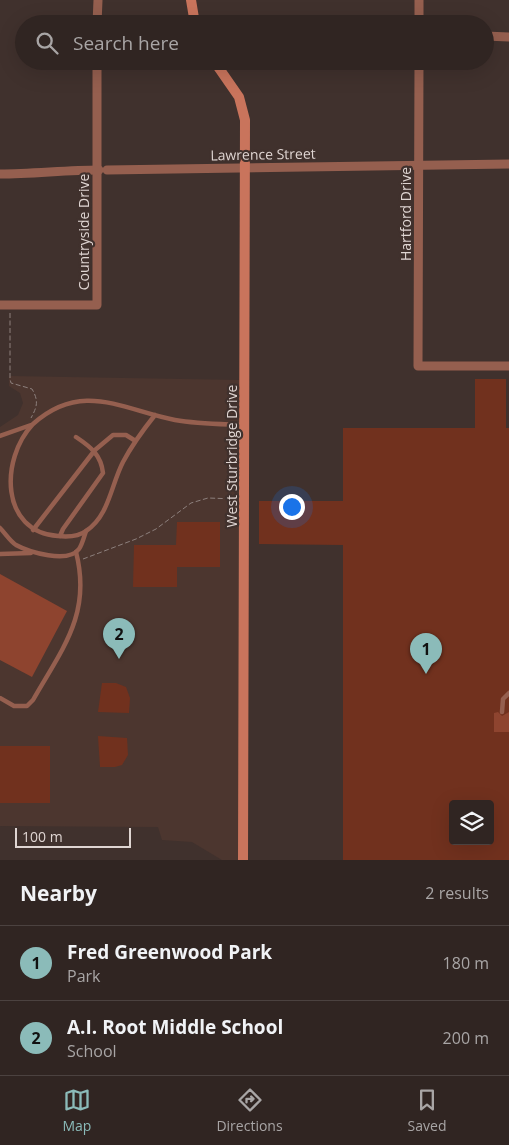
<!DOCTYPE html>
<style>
body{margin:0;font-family:"Open Sans",sans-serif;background:#3c312f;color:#f1f3f6}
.controls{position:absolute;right:15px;bottom:15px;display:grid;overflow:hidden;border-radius:5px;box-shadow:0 5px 20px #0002}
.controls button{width:45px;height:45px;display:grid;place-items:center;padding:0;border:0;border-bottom:1px solid #4b4240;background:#302522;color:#f1f3f6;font:25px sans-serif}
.scale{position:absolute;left:15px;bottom:12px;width:116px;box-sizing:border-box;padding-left:5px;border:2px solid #dfd5d2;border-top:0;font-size:14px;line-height:18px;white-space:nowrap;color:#dfd5d2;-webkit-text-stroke:4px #40312d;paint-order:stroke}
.you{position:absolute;left:291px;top:506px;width:18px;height:18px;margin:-12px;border:4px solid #fff;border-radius:50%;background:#1a73e8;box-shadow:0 0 0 8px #1a73e833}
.badge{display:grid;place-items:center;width:32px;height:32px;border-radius:50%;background:#8bbbb9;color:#111;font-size:16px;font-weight:700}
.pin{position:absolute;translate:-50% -41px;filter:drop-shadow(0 1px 2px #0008)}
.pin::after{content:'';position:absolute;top:26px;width:18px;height:15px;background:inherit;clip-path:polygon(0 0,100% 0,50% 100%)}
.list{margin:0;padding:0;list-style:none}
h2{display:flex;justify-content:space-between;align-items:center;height:65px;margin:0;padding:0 20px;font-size:21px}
h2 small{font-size:16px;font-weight:400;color:#a8a5a5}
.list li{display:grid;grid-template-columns:32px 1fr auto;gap:15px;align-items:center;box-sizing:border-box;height:75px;padding:0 20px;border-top:1px solid #4b4240}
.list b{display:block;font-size:19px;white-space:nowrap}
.list p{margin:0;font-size:16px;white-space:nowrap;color:#a8a5a5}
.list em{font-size:16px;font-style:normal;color:#a8a5a5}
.icon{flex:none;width:28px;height:28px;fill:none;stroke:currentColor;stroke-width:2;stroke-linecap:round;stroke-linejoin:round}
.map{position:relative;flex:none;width:509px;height:860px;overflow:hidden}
.search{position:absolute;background:#302522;box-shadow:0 5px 20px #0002;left:15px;right:15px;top:15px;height:55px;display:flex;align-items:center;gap:12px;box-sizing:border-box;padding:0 18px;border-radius:28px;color:#a8a5a5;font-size:19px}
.sheet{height:215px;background:#302522}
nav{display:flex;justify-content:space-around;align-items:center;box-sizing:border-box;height:70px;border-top:1px solid #4b4240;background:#302522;font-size:14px;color:#a8a5a5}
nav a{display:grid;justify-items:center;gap:2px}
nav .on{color:#8bbbb9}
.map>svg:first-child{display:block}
.built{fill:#4c362f}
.green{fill:#71311e;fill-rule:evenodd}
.building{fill:#8e442f}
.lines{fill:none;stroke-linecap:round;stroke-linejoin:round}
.path{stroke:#8d807d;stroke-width:1;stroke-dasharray:5 2.5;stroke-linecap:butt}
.lane{stroke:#955f4f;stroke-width:4.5}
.street{stroke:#955f4f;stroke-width:9}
.secondary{stroke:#c9745c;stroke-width:10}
.labels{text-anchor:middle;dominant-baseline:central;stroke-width:4.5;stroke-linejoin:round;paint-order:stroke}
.street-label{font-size:14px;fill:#dfd5d2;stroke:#40312d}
</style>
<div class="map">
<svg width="509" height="860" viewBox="0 0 509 860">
<rect width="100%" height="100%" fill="#40312d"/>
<path class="built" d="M9,376L240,380L239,860H222L192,842L162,840L158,827L0,826V427L18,415L23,403L20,393L9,386Z"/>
<g class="green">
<path d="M475,379H506V428H509V860H343V545L259,544V501H343V428H475ZM453,804H490V841H453Z"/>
<path d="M177,522H220V567H177V587H133L134,545H176Z"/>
<path d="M102,683H116L126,687L130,698L129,713L98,712Z"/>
<path d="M98,736L127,738L128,755L122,765L115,767H100Z"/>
<rect x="0" y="746" width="50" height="57"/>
</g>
<g class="building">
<path d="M0,574L67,611L32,677L0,660Z"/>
<path d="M498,712L502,716L509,712V732H494V713Z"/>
</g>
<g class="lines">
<g class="path">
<path d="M10,313V379L11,383L32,389C39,401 37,407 31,418"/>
<path d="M83,559L136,539L156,529L191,503L208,498L236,499"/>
</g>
<g class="lane">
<path d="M155,415C143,430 132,445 123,462C111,485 109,516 86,531C78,537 68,537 58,536C0,532 0,459 33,424C82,380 123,410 175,420C198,424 221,424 243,425"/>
<path d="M0,436L31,425"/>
<path d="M0,528C5,533 10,541 16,545C29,552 68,564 79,549C82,545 84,537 86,531"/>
<path d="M33,530L95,450L113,435H126L134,440"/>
<path d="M60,536L63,529L103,473C101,455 91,447 76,437"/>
<path d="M0,554L31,553"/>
<path d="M0,698L14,706H27L33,700C62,649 92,614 76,552"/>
<path d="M502,712L503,699L509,693"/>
</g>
<g class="street">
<path d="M97,24L98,0"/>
<path d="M419,24V0"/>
<path d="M485,36L509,37"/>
<path d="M419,61L418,366H509"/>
<path d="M107,170L509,164"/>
<path d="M0,174C33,174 66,170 99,170"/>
<path d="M0,305H97V61"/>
</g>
<g class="secondary">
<path d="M191,0L195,24"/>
<path d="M214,61L239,97L245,120L243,860"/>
</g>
</g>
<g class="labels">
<g class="street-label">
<text transform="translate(263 154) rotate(-1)">Lawrence Street</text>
<text transform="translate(405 214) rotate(-90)">Hartford Drive</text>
<text transform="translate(83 232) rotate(-90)">Countryside Drive</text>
<text transform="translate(231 456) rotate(-90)">West Sturbridge Drive</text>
</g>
</g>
</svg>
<div class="controls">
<button><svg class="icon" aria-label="layers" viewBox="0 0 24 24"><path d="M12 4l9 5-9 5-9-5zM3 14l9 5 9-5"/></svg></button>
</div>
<div class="scale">100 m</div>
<div class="you"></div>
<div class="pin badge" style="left:426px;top:674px">1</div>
<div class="pin badge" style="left:119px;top:659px">2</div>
<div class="search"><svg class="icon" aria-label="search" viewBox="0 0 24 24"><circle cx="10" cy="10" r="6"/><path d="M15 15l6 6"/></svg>Search here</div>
</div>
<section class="sheet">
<h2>Nearby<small>2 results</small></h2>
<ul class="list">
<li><span class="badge">1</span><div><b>Fred Greenwood Park</b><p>Park</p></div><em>180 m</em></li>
<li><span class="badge">2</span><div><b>A.I. Root Middle School</b><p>School</p></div><em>200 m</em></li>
</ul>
</section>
<nav>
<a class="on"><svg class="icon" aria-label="map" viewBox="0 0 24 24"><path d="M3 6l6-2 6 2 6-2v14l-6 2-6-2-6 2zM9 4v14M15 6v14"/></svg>Map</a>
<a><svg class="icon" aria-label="directions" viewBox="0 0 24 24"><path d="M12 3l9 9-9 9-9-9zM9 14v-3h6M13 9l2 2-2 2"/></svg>Directions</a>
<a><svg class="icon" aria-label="saved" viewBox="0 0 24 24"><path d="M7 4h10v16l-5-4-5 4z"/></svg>Saved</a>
</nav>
